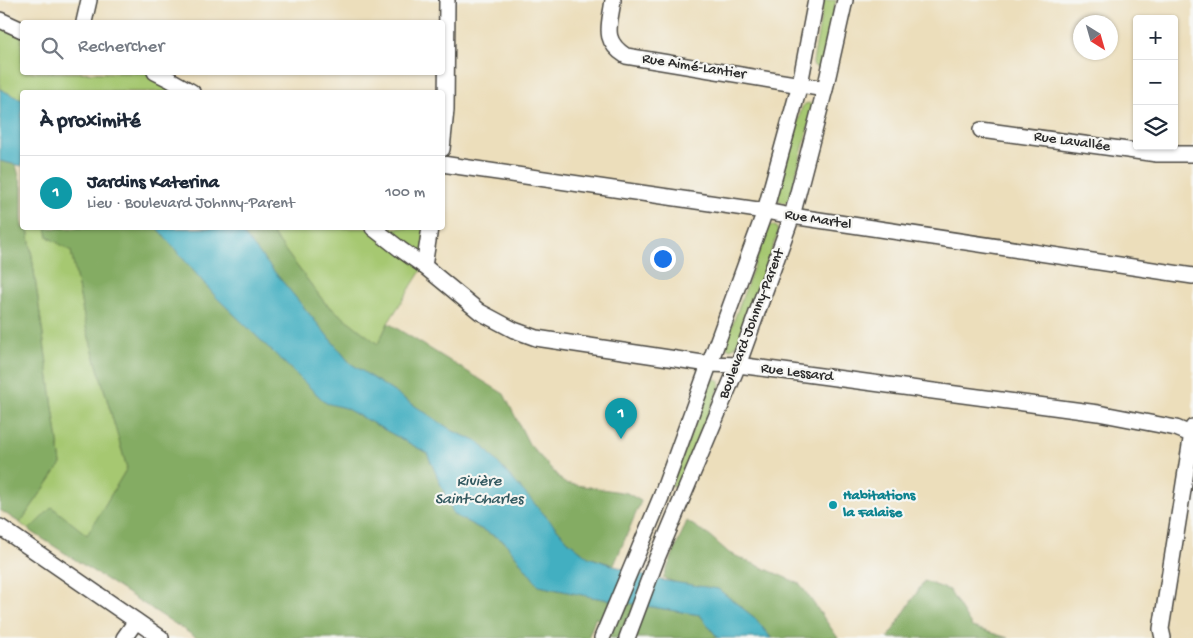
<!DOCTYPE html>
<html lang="fr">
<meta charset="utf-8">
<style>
body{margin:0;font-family:"Gochi Hand",sans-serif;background:#f2f2f3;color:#1f2937}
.controls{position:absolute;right:15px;top:15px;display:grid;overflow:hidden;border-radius:5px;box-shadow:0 1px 4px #0004}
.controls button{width:45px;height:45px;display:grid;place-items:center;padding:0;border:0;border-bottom:1px solid #e0e1e3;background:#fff;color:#1f2937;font:25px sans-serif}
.compass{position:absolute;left:1073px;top:15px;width:45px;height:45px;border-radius:50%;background:#fff;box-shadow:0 1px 4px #0004;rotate:143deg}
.you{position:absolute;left:662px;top:258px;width:18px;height:18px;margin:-12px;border:4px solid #fff;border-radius:50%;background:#1a73e8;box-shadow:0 0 0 8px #1a73e833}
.badge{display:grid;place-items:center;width:32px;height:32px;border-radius:50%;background:#1f6fb2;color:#fff;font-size:16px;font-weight:700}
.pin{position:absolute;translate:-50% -41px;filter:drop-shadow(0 1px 2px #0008)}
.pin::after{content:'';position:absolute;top:26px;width:18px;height:15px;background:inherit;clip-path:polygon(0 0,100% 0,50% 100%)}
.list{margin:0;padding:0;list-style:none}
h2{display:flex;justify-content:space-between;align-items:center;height:65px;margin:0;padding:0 20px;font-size:21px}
h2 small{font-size:16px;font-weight:400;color:#747a83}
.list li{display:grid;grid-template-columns:32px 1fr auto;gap:15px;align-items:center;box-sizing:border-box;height:75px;padding:0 20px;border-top:1px solid #e0e1e3}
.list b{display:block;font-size:19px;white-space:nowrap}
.list p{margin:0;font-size:16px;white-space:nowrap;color:#747a83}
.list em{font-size:16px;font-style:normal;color:#747a83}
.icon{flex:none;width:28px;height:28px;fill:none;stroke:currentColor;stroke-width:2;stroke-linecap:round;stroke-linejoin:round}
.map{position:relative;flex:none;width:1193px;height:638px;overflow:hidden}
.search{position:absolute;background:#fff;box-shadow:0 1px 4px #0004;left:20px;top:20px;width:425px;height:55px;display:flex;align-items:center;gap:12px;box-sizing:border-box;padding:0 18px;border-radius:5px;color:#747a83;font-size:19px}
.panel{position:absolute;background:#fff;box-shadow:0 1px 4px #0004;left:20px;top:90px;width:425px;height:140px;border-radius:5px}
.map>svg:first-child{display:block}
.green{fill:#a6c871;stroke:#687a4e}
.forest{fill:#84ac63;stroke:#586c47}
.water{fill:#43afc1;stroke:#376d76}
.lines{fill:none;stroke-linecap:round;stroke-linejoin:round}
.minor-casing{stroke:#484641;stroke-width:18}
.minor{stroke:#fff;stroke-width:15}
.culture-dot{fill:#0f9aa8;stroke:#f6f6f2;stroke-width:2}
.labels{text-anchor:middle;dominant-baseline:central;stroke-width:4.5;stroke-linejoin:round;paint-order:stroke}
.street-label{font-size:15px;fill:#2b2b2b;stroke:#f6f6f2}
.culture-label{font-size:15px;font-weight:bold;fill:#0d838f;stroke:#f6f6f2;text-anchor:start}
.water-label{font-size:16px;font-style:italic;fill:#335960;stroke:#f6f6f2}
</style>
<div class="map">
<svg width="1193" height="638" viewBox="0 0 1193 638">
<rect width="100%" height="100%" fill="#f6f6f2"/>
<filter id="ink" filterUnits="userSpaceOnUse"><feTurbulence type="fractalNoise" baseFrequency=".02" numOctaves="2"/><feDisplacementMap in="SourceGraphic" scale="10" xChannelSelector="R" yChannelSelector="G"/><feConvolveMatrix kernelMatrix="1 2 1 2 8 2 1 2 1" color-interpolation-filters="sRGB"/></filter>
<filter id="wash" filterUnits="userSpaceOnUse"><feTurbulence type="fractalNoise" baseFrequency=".0096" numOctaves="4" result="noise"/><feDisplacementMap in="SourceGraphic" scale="20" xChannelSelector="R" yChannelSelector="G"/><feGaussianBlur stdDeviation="1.12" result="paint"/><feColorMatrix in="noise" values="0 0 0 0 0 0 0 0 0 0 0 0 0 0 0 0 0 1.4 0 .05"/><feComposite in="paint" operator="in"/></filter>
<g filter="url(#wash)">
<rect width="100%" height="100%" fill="#ecdebb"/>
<g class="green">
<path d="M824,0H836L824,64L822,67L818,68L813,65V62Z"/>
<path d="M0,20L22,30V72L155,73L192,92H22V100L0,89Z"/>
<path d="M809,103L813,106V110L789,200L785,203L780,202L777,196L802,107L805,104Z"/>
<path d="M771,225L777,227L778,233L736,346L731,349L728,348L726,345V342L768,228Z"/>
<path d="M28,228H46L49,237L71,251L86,327L127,468L87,536L52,508L29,530L20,523L61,464Z"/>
<path d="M268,228H430L424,266L388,323L378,345L325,303Z"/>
<path d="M716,379L720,381V386L677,488L671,486L711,382L713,380Z"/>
</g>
<g class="forest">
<path d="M0,161L16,165L22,187V228H28L61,464L20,523L0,510Z"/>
<path d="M46,228H157L216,297L326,403L345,408L427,453L454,515L504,541L539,586L592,597L700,615L718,638H611L596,617L588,638H197L29,530L52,507L87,535L127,468L86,327L71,251L48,237Z"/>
<path d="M238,228H268L325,303L378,344L388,323L504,394L529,444L564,483L627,493L641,501L614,565L588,557L568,541L480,443L453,431L350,363Z"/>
<path d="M687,521L711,537L729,553L800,584L838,638H771L755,618L718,589L677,583L663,578Z"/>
<path d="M924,581L949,590L972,627L1008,638H888Z"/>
</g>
<g class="water">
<path d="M0,89L22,100V166L0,161Z"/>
<path d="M157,228H238L350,363L453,431L480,443L568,541L588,557L654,579L718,589L755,618L771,638H718L700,615L592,597L539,586L504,541L454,515L427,453L345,408L326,403L216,297Z"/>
</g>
</g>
<g filter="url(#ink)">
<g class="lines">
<g class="minor-casing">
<g id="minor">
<path d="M613,0C610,25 601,40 626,56L825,89"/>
<path d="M0,20L22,30"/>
<path d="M84,22L89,0"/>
<path d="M155,72L169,79L192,92"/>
<path d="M981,130L1157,154H1193"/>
<path d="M442,149L446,110L447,0"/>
<path d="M442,164L765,211L792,216L1193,276"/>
<path d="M373,228L400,249L424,266L480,312L514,330L536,338L709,364L738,365L1098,413L1176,428L1193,435"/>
<path d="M424,266L430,228"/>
<path d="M0,527L161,638"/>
<path d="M124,638L136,621"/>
<path d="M602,638L661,497L765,211L800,84L816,0"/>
<path d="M627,638L657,558L738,365L792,216L825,89L845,0"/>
<path d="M1163,638L1161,629L1193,427"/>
</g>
</g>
<use href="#minor" class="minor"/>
</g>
</g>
<circle class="culture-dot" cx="833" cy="505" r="5"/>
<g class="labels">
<g class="street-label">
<text transform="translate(694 67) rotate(9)">Rue Aimé-Lantier</text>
<text transform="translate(1072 142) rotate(8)">Rue Lavallée</text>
<text transform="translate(818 220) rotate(9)">Rue Martel</text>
<text transform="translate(752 324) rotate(-69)">Boulevard Johnny-Parent</text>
<text transform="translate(797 373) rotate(7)">Rue Lessard</text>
</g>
<g class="culture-label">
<text x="843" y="496">Habitations<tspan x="843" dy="17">la Falaise</tspan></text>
</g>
<g class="water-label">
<text x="479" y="482">Rivière<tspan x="479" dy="18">Saint-Charles</tspan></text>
</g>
</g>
</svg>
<div class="controls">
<button>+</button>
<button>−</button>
<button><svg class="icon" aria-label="layers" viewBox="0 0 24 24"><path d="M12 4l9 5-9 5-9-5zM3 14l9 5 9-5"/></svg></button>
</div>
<svg class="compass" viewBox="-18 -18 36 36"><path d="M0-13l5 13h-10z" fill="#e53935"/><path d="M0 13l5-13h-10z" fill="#747a83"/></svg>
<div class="you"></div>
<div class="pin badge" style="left:621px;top:439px;background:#0f9aa8">1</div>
<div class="search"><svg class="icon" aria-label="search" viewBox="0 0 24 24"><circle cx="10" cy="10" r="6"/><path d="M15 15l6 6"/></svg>Rechercher</div>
<section class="panel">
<h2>À proximité<small></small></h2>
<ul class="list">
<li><span class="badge" style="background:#0f9aa8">1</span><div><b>Jardins Katerina</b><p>Lieu · Boulevard Johnny-Parent</p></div><em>100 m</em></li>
</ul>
</section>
</div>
